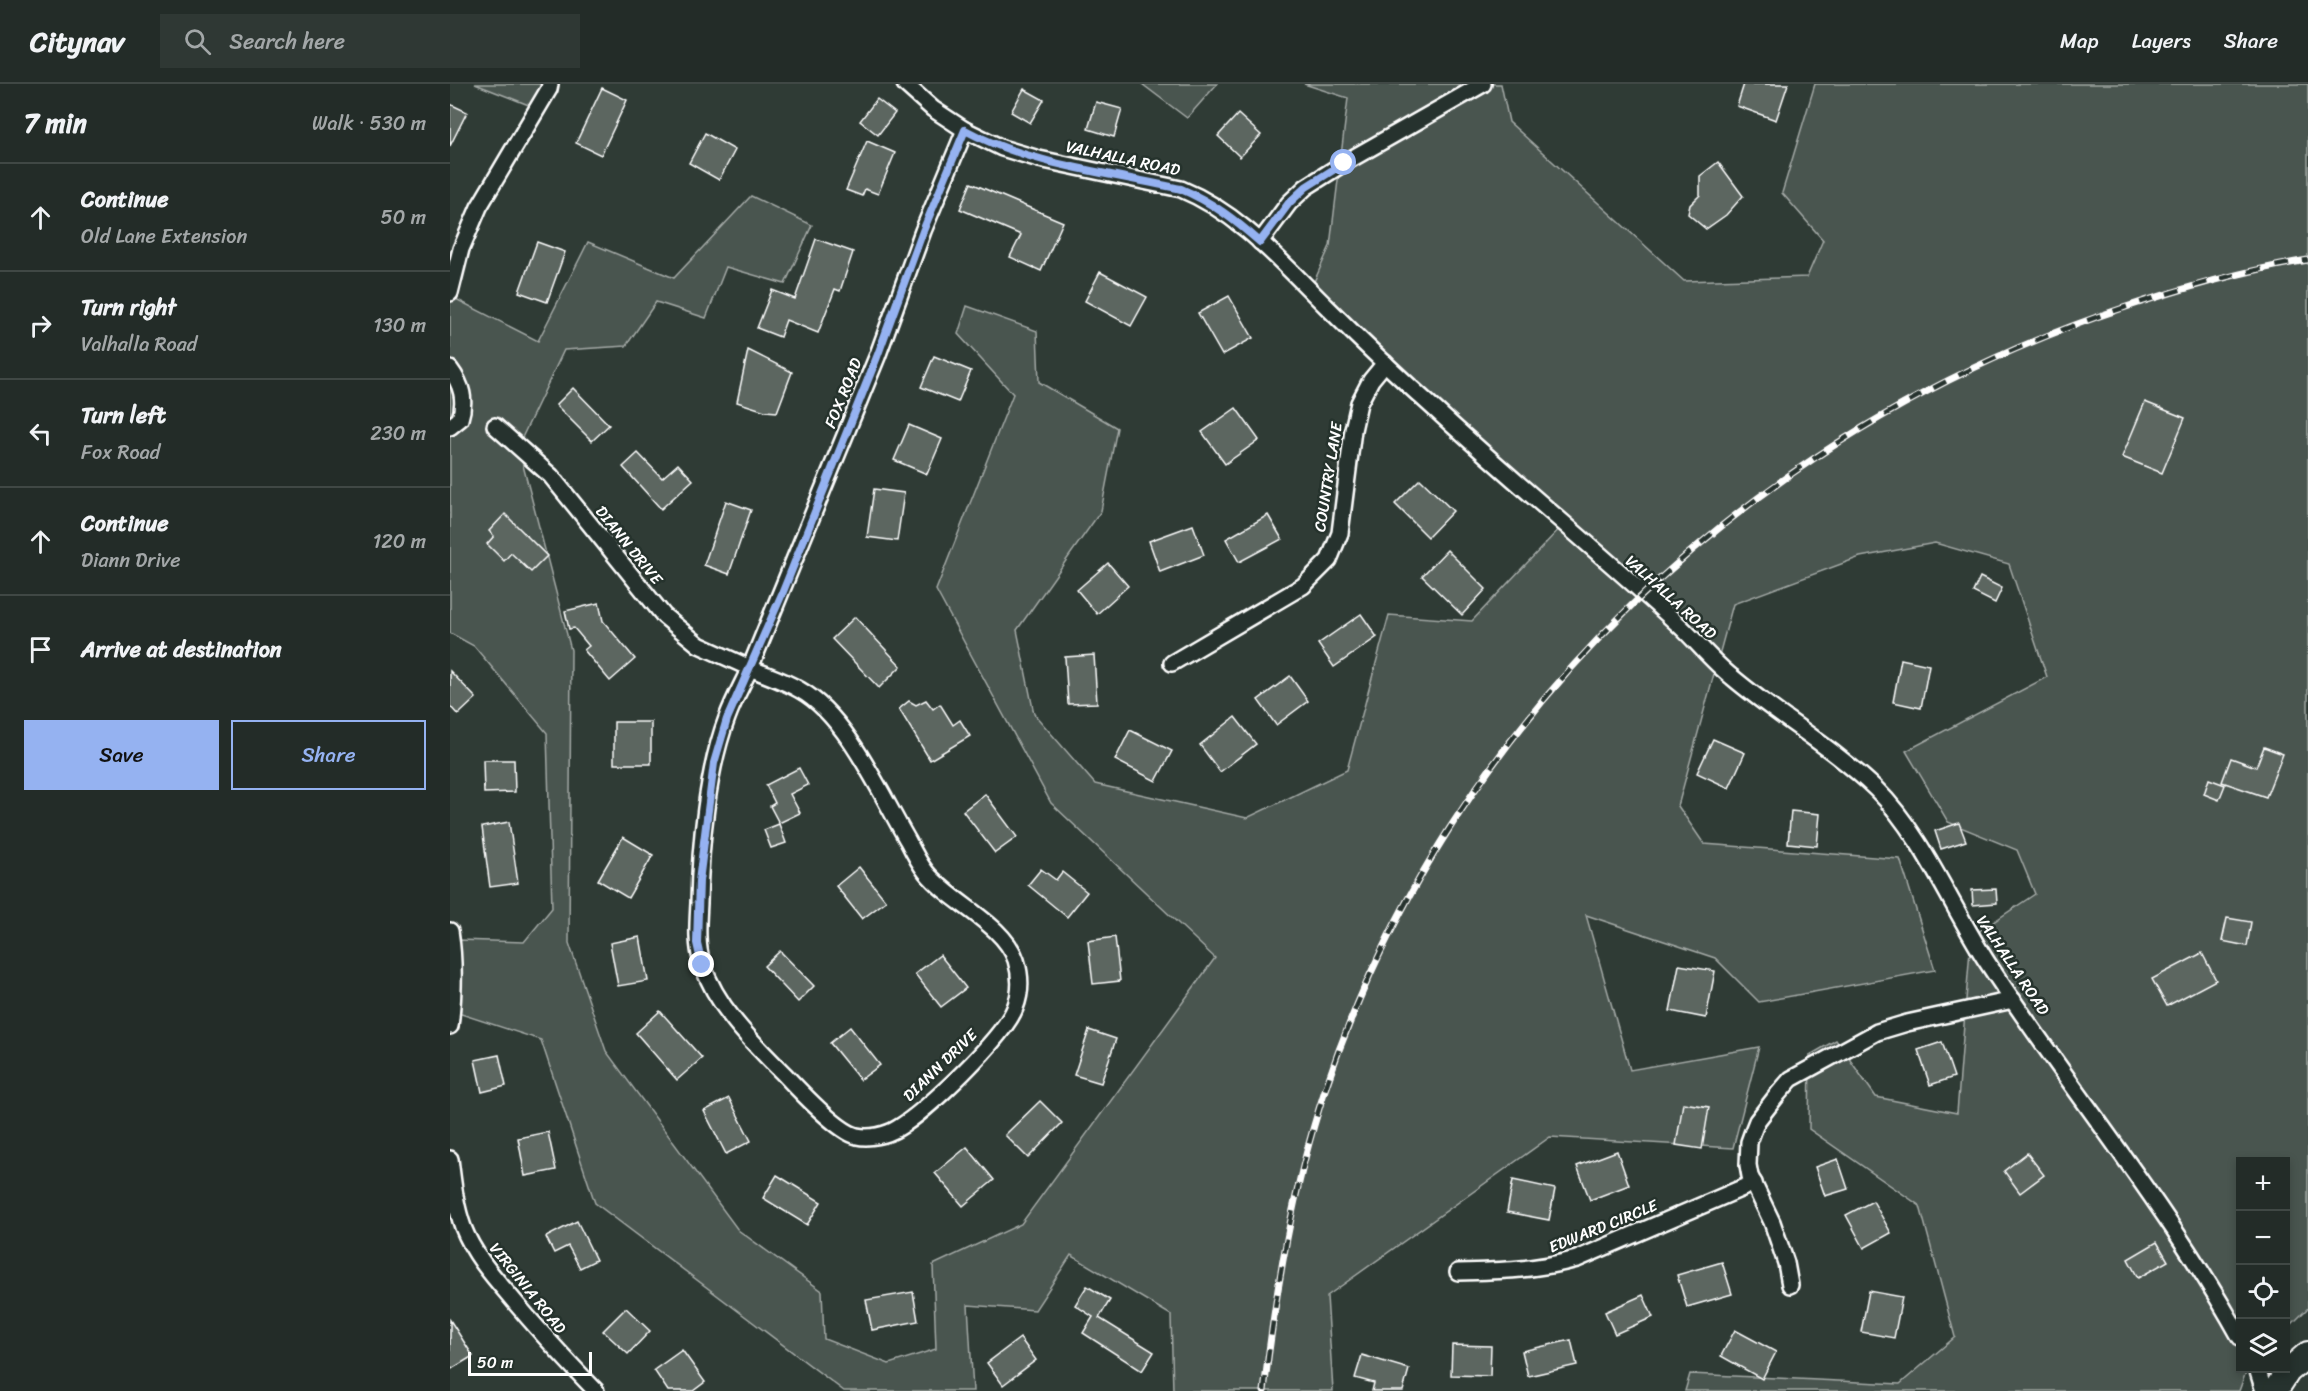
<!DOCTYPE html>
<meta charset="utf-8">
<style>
body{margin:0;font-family:Sriracha,sans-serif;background:#2f3834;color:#f1f3f6}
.controls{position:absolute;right:18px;bottom:18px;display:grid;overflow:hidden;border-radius:0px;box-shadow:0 3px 9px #0003}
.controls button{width:54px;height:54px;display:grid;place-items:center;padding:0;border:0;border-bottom:2px solid #404845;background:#232c28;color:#f1f3f6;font:30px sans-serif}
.scale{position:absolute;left:18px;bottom:15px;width:124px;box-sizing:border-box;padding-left:6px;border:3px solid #fff;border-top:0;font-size:16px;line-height:21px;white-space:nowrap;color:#fff;-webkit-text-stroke:4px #26332d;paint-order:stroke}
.stop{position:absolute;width:18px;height:18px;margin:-14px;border:4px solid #95b2f1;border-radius:50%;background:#fff}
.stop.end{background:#95b2f1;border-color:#fff;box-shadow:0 2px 6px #0008}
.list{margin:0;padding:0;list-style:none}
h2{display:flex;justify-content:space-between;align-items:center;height:78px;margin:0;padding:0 24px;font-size:26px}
h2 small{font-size:20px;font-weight:400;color:#a3a7a8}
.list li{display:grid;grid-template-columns:39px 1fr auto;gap:18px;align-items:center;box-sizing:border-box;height:108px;padding:0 24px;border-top:2px solid #404845}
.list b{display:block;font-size:22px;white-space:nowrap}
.list p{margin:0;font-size:20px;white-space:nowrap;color:#a3a7a8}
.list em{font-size:20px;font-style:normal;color:#a3a7a8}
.actions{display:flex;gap:12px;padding:18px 24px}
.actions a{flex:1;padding:14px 0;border:2px solid #95b2f1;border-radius:0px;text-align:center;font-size:21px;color:#95b2f1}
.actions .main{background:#95b2f1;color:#111}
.icon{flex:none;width:33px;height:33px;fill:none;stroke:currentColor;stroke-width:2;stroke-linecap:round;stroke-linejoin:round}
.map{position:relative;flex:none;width:1858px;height:1307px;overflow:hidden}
header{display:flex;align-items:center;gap:36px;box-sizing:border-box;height:84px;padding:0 30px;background:#232c28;border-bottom:2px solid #404845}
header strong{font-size:28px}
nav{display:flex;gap:33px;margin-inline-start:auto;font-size:21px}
.search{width:420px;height:54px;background:#2f3834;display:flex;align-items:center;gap:15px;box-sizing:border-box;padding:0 21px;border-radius:0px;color:#a3a7a8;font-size:22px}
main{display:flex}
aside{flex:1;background:#232c28}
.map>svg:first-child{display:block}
.green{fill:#4a544f;stroke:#a4aaa7;stroke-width:1.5}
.building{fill:#5b6661;stroke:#fff;stroke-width:1.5}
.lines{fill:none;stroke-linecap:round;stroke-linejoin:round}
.street-casing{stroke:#fff;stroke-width:20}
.primary-casing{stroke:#fff;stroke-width:28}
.street{stroke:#26332d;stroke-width:15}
.primary{stroke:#26332d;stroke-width:24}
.rail-casing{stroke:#fff;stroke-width:7}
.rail{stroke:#26332d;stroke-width:4.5;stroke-dasharray:14;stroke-linecap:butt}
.route{stroke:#95b2f1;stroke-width:8}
.labels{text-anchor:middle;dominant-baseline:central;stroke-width:5;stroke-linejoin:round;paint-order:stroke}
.street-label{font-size:16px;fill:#fff;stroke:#26332d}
</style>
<header>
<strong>Citynav</strong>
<div class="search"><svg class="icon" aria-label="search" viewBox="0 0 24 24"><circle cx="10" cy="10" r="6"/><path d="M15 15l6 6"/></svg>Search here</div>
<nav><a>Map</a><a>Layers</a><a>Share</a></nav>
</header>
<main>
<aside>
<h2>7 min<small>Walk · 530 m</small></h2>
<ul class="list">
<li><svg class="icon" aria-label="ahead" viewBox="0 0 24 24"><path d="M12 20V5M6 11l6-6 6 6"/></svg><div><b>Continue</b><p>Old Lane Extension</p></div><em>50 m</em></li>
<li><svg class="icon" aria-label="right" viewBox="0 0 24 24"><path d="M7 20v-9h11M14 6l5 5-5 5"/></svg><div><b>Turn right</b><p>Valhalla Road</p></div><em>130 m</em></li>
<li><svg class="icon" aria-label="left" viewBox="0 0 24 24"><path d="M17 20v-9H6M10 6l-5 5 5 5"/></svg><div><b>Turn left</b><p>Fox Road</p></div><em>230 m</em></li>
<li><svg class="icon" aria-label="ahead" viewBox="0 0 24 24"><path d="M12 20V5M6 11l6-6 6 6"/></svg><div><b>Continue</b><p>Diann Drive</p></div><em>120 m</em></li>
<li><svg class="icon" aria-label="arrive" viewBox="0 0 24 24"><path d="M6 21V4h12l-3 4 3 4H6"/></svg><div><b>Arrive at destination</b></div></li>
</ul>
<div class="actions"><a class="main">Save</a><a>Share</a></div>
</aside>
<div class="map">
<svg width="1858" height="1307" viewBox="0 0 1858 1307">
<rect width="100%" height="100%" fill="#2f3b35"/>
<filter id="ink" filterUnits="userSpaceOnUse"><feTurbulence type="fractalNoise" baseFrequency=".0167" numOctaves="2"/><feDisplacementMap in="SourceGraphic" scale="12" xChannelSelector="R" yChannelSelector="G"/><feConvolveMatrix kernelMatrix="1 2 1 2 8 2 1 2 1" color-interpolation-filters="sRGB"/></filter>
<g filter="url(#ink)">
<g class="green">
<path d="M25,0H107L89,25Z"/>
<path d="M692,0H767L737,34Z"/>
<path d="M854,0H1051L1059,38L1234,197L1357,193L1373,156L1332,109L1365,0H1858V1224L1836,1246V1078H1790V1284L1797,1285L1789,1307H1235L1240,1290L1450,1300L1505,1253L1470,1122L1359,1045L1360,971L1386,956L1426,1013L1507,1029L1521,853L1585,810L1567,766L1498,738L1456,667L1597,593L1559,480L1485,459L1410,473L1283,520L1228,722L1254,760L1450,775L1485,886L1309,918L1265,874L1136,831L1180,986L1309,963L1283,1064L1100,1053L877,1212L883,1307H723L721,1231L621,1171L585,1226L518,1221L523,1307H394L145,1119L91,956L8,929L7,856L74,858L102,824L97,649L24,562L0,549V212L88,257L138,158L224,194L301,112L362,141L335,200L276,183L256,234L206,218L176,262L114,266L68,362L121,566L119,859L156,967L288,1146L372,1207L374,1255L439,1280L486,1265L483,1181L571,1140L765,874L601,719L486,506L563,310L508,250L517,222L587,247L589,298L667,344L651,427L567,546L584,630L645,700L797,734L897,686L939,531L1022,537L1112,442L863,200L880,162L898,14Z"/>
</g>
<g class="building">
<path d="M1294,0H1338L1326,36L1287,22Z"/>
<path d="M152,4L177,16L151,71L126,59Z"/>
<path d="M574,5L594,16L580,39L561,28Z"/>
<path d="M427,15L445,29L428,51L410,37Z"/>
<path d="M646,18L672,25L664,53L638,45Z"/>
<path d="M0,20L17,28L0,62Z"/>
<path d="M788,30L811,51L790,73L768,52Z"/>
<path d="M255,49L285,66L269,96L239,79Z"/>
<path d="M417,57L445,69L428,110L415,105L412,112L396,106Z"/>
<path d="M1268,78L1293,112L1276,131L1256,145L1238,130L1240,121L1250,111V92Z"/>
<path d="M521,99L613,138L591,187L560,173L571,151L510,125Z"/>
<path d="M366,155L403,168L390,207L385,205L368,249L336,236L330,253L307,244L322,206L345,215Z"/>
<path d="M87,158L115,168L97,218L69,208Z"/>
<path d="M650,188L697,213L681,242L635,217Z"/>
<path d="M779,212L803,254L772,271L748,229Z"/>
<path d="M298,266L342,288L327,328L315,327L287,318Z"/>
<path d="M484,272L521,287L508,318L471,303Z"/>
<path d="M123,304L159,341L142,357L106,321Z"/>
<path d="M1695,318L1735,334L1712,389L1672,373Z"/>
<path d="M786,324L809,356L775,380L752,348Z"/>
<path d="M459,341L492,355L477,390L444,376Z"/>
<path d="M188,369L212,394L228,380L243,396L211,425L173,383Z"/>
<path d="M970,395L1003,427L978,453L945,420Z"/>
<path d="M424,405L454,409L447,457L417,453Z"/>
<path d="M276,417L301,426L279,490L254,481Z"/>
<path d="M55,430L97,472L81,488L61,469L54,477L37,460L44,452L39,447Z"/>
<path d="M818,431L832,455L789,478L776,455Z"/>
<path d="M743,441L754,471L710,488L699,457Z"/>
<path d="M997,466L1036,505L1012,531L972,492Z"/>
<path d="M658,479L678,502L647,530L627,506Z"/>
<path d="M1530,493L1552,504L1545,519L1523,508Z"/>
<path d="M149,519L153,537L185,575L160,597L134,566L139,562L124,544L119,545L115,527Z"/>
<path d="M911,530L927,553L884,583L868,560Z"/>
<path d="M405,533L451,582L429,604L382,555Z"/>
<path d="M644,571L647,619L618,620L615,573Z"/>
<path d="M1451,575L1479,581L1471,624L1443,618Z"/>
<path d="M0,587L26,614L8,631L0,622Z"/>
<path d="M840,592L858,617L826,641L808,616Z"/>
<path d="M476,616L483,625L490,620L503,641L510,636L520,652L480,676L449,625L459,617L466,621Z"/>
<path d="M785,633L806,660L770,688L750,661Z"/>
<rect x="164" y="638" width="37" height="42"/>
<path d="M680,646L722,667L706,697L665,676Z"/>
<path d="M1263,655L1295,669L1279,704L1247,689Z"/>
<path d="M1814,663L1833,670L1816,713L1772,698L1781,674L1806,683Z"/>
<path d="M33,676H64L65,708L34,709Z"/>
<path d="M349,684L358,701L340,710L350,729L329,739L320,722L325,719L316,701Z"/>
<path d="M1759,695L1775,701L1769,716L1754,710Z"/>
<path d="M535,710L567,753L545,769L513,727Z"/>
<path d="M1341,727L1370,730L1367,762L1338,759Z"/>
<path d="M59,738L68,799L40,803L32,743Z"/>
<path d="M1509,739L1516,757L1491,765L1485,747Z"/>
<path d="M329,740L336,759L321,764L314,746Z"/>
<path d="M173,753L203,771L178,814L148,796Z"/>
<path d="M409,783L436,817L412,835L386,802Z"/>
<path d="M591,785L606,796L612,788L637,808L617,833L578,801Z"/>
<path d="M1546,805L1547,819L1523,821L1522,806Z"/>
<path d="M1777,834L1801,838L1797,862L1772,857Z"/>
<path d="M190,853L198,897L168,902L160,859Z"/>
<path d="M665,853L670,897L643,900L638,857Z"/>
<path d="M330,867L364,902L348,918L314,882Z"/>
<path d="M1752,869L1766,896L1717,922L1702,895Z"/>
<path d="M490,871L516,904L491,923L465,890Z"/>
<path d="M1229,881L1265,887L1256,934L1220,927Z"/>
<path d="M210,927L252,974L227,996L186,949Z"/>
<path d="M400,943L430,981L410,996L380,959Z"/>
<path d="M639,946L666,955L651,999L624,991Z"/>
<path d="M1492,958L1504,993L1480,1001L1468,966Z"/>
<path d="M49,971L56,1002L32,1008L25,976Z"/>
<path d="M279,1014L301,1057L276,1070L254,1027Z"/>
<path d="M590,1017L612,1039L578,1074L555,1051Z"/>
<path d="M1233,1019L1259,1023L1252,1065L1226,1061Z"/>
<path d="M98,1048L106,1086L75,1092L68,1054Z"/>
<path d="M517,1063L544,1096L513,1122L485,1089Z"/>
<path d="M1167,1067L1179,1101L1140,1116L1127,1082Z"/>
<path d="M1577,1069L1594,1091L1570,1109L1554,1087Z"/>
<path d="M1388,1075L1398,1105L1375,1112L1365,1083Z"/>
<path d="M327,1091L371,1118L357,1141L313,1114Z"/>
<path d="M1063,1096L1105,1105L1099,1136L1057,1128Z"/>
<path d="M1423,1117L1441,1149L1414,1164L1396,1131Z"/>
<path d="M127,1137L146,1176L130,1184L118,1162L104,1169L96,1153Z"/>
<path d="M1707,1158L1718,1177L1688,1194L1678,1175Z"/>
<path d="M1272,1178L1282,1210L1237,1223L1227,1191Z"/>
<path d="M637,1202L660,1216L649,1234L704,1268L692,1287L633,1249L643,1233L625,1221Z"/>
<path d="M1419,1207L1452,1213L1444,1254L1411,1248Z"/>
<path d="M463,1208L468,1237L422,1246L416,1216Z"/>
<path d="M1193,1211L1203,1233L1165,1250L1155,1228Z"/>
<path d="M176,1224L200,1247L178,1270L153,1247Z"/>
<path d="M0,1236L23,1272L0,1286Z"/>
<path d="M1285,1246L1326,1268L1312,1295L1271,1272Z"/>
<path d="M570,1254L586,1276L553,1301L537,1279Z"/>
<path d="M1121,1256L1127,1281L1078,1292L1072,1267Z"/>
<path d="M1002,1261L1041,1262L1040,1292L1001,1291Z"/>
<path d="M232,1266L255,1298L243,1307H218L204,1286Z"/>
<path d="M912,1271L959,1285L953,1307H922L924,1299L905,1294Z"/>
</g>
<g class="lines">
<g class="street-casing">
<g id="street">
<path d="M455,0L483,25L515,46L552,64L589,75L731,105C790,129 833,180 878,224C913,259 950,294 987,327C1067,401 1151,469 1231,543C1248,559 1263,578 1282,593C1328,632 1382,663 1426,705C1472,750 1502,824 1537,878C1619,1004 1717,1121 1790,1253"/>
<path d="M810,158L839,119L856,103L894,79L1033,0"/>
<path d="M0,209L11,165L29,123L99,5L100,0"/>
<path d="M0,285C12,301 16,316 10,335L0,343"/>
<path d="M45,342L101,392L214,532L249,561L300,584L427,273L473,147L515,46"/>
<path d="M722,579L853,502L879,476L890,449L903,346L909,319L921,296L935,279"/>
<path d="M300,584C316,591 335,597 350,606C397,632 431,711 458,757C463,767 469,779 476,788C501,819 553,839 566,876C571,892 571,909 565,924C554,953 476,1028 448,1044C437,1051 419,1055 407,1052C388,1048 348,1005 334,990C302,958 266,923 252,879C246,859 248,839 249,819C250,762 257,687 277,634C283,617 292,601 300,584Z"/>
<path d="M0,847C5,879 4,909 0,942"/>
<path d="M0,1075C3,1098 5,1121 13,1143C23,1169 41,1190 59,1211C87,1245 116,1276 146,1307"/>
<path d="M1008,1188C1049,1187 1087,1186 1127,1175L1304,1099"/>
<path d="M1340,1201L1336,1179L1322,1138L1300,1092L1298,1081L1299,1058L1303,1047L1307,1037L1328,1010L1341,995L1427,948L1457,939L1563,916"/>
<path d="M1807,1284L1814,1307"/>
</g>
</g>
<g class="primary-casing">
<path id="primary" d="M1825,1307L1838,1287L1858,1270"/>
</g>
<use href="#street" class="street"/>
<use href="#primary" class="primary"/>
<g class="rail-casing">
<path id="rail" d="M814,1307C826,1205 843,1103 875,1006C998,634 1304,346 1673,224C1733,204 1795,186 1858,176"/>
</g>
<use href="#rail" class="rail"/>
</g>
</g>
<g class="lines" filter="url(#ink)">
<path class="route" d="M252,881L247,859L249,797L264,679L277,635L332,510L427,273L473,147L515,46C579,81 660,89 731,105C762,118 785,136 810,158L839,119L856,103L894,79"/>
</g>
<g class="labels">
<g class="street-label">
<text transform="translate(673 74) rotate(12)">VALHALLA ROAD</text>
<text transform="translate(393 309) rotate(-68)">FOX ROAD</text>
<text transform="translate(878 393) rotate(-81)">COUNTRY LANE</text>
<text transform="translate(179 461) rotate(51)">DIANN DRIVE</text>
<text transform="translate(1221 513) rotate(42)">VALHALLA ROAD</text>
<text transform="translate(1563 881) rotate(56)">VALHALLA ROAD</text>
<text transform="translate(490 981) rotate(-44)">DIANN DRIVE</text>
<text transform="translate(1153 1142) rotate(-22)">EDWARD CIRCLE</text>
<text transform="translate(78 1204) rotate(51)">VIRGINIA ROAD</text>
</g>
</g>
</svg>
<div class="controls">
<button>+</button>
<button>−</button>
<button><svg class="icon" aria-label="locate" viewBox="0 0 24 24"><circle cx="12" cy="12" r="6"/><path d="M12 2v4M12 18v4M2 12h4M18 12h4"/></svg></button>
<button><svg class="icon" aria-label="layers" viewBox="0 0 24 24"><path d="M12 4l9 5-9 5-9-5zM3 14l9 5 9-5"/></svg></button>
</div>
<div class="scale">50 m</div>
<div class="stop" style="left:894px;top:79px"></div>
<div class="stop end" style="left:252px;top:881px"></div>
</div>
</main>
